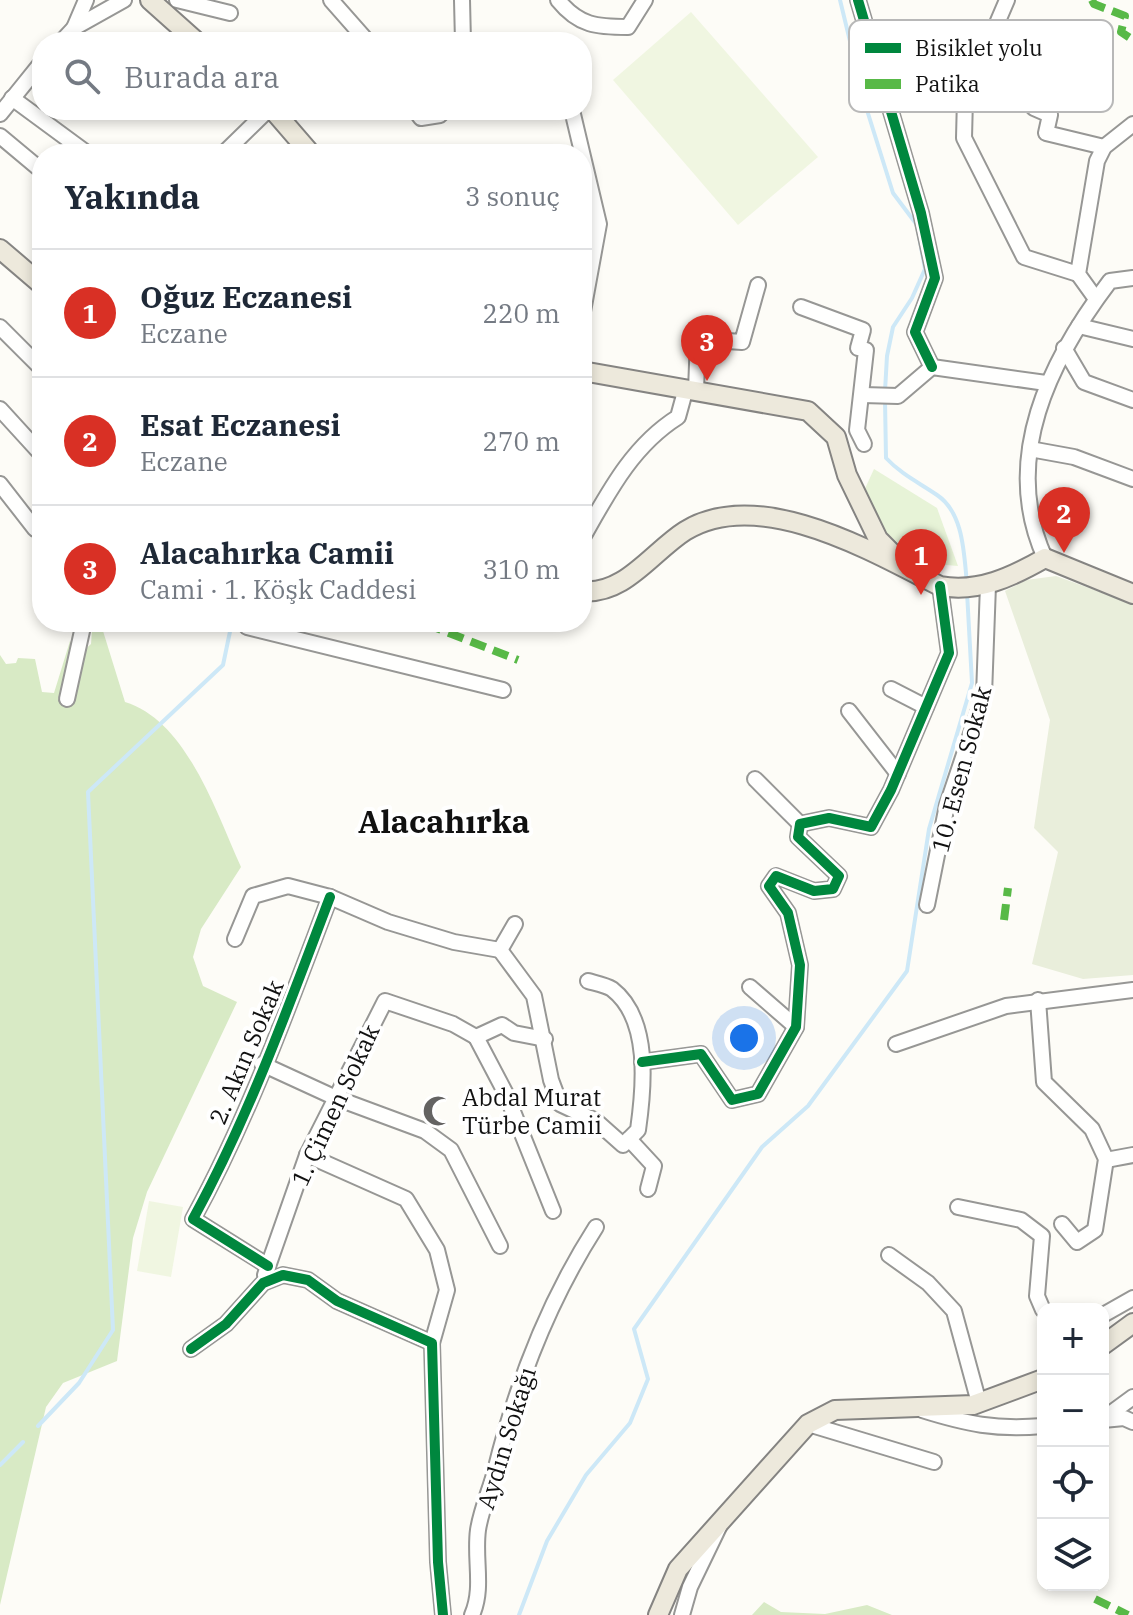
<!DOCTYPE html>
<html lang="tr">
<meta charset="utf-8">
<style>
body{margin:0;font-family:"IBM Plex Serif",serif;background:#f2f2f3;color:#1f2937}
.controls{position:absolute;right:24px;bottom:24px;display:grid;overflow:hidden;border-radius:16px;box-shadow:0 4px 12px #0003}
.controls button{width:72px;height:72px;display:grid;place-items:center;padding:0;border:0;border-bottom:2px solid #e0e1e3;background:#fff;color:#1f2937;font:40px sans-serif}
.you{position:absolute;left:744px;top:1038px;width:28px;height:28px;margin:-20px;border:6px solid #fff;border-radius:50%;background:#1a73e8;box-shadow:0 0 0 12px #1a73e833}
.badge{display:grid;place-items:center;width:52px;height:52px;border-radius:50%;background:#d93025;color:#fff;font-size:26px;font-weight:700}
.pin{position:absolute;translate:-50% -66px;filter:drop-shadow(0 2px 4px #0008)}
.pin::after{content:'';position:absolute;top:42px;width:28px;height:24px;background:inherit;clip-path:polygon(0 0,100% 0,50% 100%)}
.list{margin:0;padding:0;list-style:none}
h2{display:flex;justify-content:space-between;align-items:center;height:104px;margin:0;padding:0 32px;font-size:34px}
h2 small{font-size:26px;font-weight:400;color:#747a83}
.list li{display:grid;grid-template-columns:52px 1fr auto;gap:24px;align-items:center;box-sizing:border-box;height:128px;padding:0 32px;border-top:2px solid #e0e1e3}
.list b{display:block;font-size:30px;white-space:nowrap}
.list p{margin:0;font-size:26px;white-space:nowrap;color:#747a83}
.list em{font-size:26px;font-style:normal;color:#747a83}
.icon{flex:none;width:44px;height:44px;fill:none;stroke:currentColor;stroke-width:2;stroke-linecap:round;stroke-linejoin:round}
.map{position:relative;flex:none;width:1133px;height:1615px;overflow:hidden}
.search{position:absolute;background:#fff;box-shadow:0 4px 12px #0003;left:32px;top:32px;width:560px;height:88px;display:flex;align-items:center;gap:20px;box-sizing:border-box;padding:0 28px;border-radius:32px;color:#747a83;font-size:30px}
.panel{position:absolute;background:#fff;box-shadow:0 4px 12px #0003;left:32px;top:144px;width:560px;height:488px;border-radius:32px}
.map>svg:first-child{display:block}
.green{fill:#e7f3d7}
.forest{fill:#d8eac5}
.cemetery{fill:#e9eedb}
.pitch{fill:#f0f6e1}
.lines{fill:none;stroke-linecap:round;stroke-linejoin:round}
.stream{stroke:#cde8f7;stroke-width:4}
.minor-casing{stroke:#979795;stroke-width:18}
.major-casing{stroke:#858482;stroke-width:22}
.minor{stroke:#fffffe;stroke-width:14}
.major{stroke:#ede9dc;stroke-width:18}
.quiet{stroke:#58b947;stroke-width:8;stroke-dasharray:16 8;stroke-linecap:butt}
.cycleway-casing{stroke:#fff;stroke-width:15}
.cycleway{stroke:#00873e;stroke-width:10}
.labels{text-anchor:middle;dominant-baseline:central;stroke-width:8;stroke-linejoin:round;paint-order:stroke}
.street-label{font-size:24px;fill:#111;stroke:#fff}
.poi-label{font-size:24px;fill:#111;stroke:#fff;text-anchor:start}
.district-label{font-size:32px;font-weight:bold;fill:#111;stroke:#fff}
.key{fill:#fff;stroke:#b8b8b8;stroke-width:2}
.key-label{font-size:22px;fill:#111}
</style>
<div class="map">
<svg width="1133" height="1615" viewBox="0 0 1133 1615">
<rect width="100%" height="100%" fill="#fdfcf7"/>
<path class="green" d="M874,469L937,508L958,566L923,563L885,532L863,493Z"/>
<g class="forest">
<path d="M92,630L103,631L125,702C187,721 216,812 241,867L201,929L193,957L203,986L237,1002L147,1192L133,1238L117,1361L63,1383L46,1407L0,1605V655L6,664L16,663L18,658L35,659L42,692L54,693L70,641L80,654L91,644Z"/>
<path d="M764,1602L781,1612L825,1614L867,1605L892,1615H752Z"/>
</g>
<path class="cemetery" d="M1056,576L1133,604V975L1083,979L1032,964L1058,852L1034,828L1050,720L1005,591L1026,580Z"/>
<g class="pitch">
<path d="M691,12L818,157L738,225L613,80Z"/>
<path d="M149,1201L183,1207L171,1277L137,1271Z"/>
</g>
<g class="lines">
<g class="stream">
<path d="M840,0L866,107L893,193L917,225L925,269L912,298L893,327L887,356L885,391"/>
<path d="M885,400L886,458C902,475 918,482 937,495C964,513 964,555 967,584"/>
<path d="M38,1426L79,1383L113,1330L88,792L223,665L232,622"/>
<path d="M0,1465L23,1442"/>
<path d="M519,1615L547,1541L586,1475L630,1423L648,1379L634,1329L762,1147L808,1106L907,971L929,829L972,683L967,592"/>
</g>
<g class="minor-casing">
<g id="minor">
<path d="M177,0L230,13"/>
<path d="M331,0L368,42"/>
<path d="M462,0L463,42"/>
<path d="M558,0C579,26 597,27 628,27L645,0"/>
<path d="M858,0L921,213L935,278L915,332L932,367"/>
<path d="M1007,0L965,98L964,138L1024,257L1078,274"/>
<path d="M74,28L86,0"/>
<path d="M61,42L74,28L124,0"/>
<path d="M976,69L1006,81L1034,108L1050,115L1046,133L1104,147"/>
<path d="M12,98L88,154"/>
<path d="M415,110L421,118L440,115L444,110"/>
<path d="M572,110L599,224L582,317"/>
<path d="M0,114L42,62"/>
<path d="M0,136L42,171"/>
<path d="M223,154L268,110"/>
<path d="M1096,299L1078,274L1097,161L1104,147L1133,124"/>
<path d="M801,307L863,330L858,348L866,350L857,430L864,444"/>
<path d="M1079,326L1133,339"/>
<path d="M0,327L42,369"/>
<path d="M1064,348L1084,382L1133,400"/>
<path d="M696,390L698,339L742,342L758,285"/>
<path d="M863,395L898,396L932,367L1046,383"/>
<path d="M0,409L42,455"/>
<path d="M1030,449L1074,457L1133,479"/>
<path d="M0,484L35,529"/>
<path d="M582,539C608,493 632,446 678,417L686,388"/>
<path d="M1045,558C1000,459 1050,360 1110,281L1133,278"/>
<path d="M248,622L247,627L503,690"/>
<path d="M891,689L926,707"/>
<path d="M67,699L84,622"/>
<path d="M849,711L898,774"/>
<path d="M755,779L800,824"/>
<path d="M927,905L947,805L984,695L988,585"/>
<path d="M235,939L253,896L288,886L330,897L388,922L454,942L500,950"/>
<path d="M500,950L534,996L551,1080L560,1104L596,1121L623,1145L638,1130C644,1088 651,1019 612,989C606,985 595,983 588,981"/>
<path d="M500,950L515,924"/>
<path d="M750,987L796,1027"/>
<path d="M1038,1000L1044,1082L1092,1129L1106,1159L1095,1230L1077,1242L1062,1224"/>
<path d="M476,1037L506,1094L553,1211"/>
<path d="M476,1037L502,1025L514,1033L545,1039"/>
<path d="M896,1044L1006,1006L1133,990"/>
<path d="M642,1062L701,1054L732,1100L758,1094L796,1027L800,965L788,913L769,886L776,876L814,891L833,889L839,876L798,837L800,824L829,818L871,827L891,790L949,653L940,586"/>
<path d="M262,1064L336,1098L425,1131L451,1150L500,1246"/>
<path d="M629,1139L654,1166L648,1189"/>
<path d="M307,1155L406,1199L437,1250L447,1290L432,1343"/>
<path d="M1106,1160L1133,1155"/>
<path d="M958,1207L1021,1220L1042,1236L1037,1296L1043,1310"/>
<path d="M889,1255L928,1283L954,1311L979,1403"/>
<path d="M268,1266L193,1219C249,1117 289,1005 330,897"/>
<path d="M265,1275L307,1155L385,1001L453,1024L476,1037"/>
<path d="M1103,1315L1133,1298"/>
<path d="M191,1349L226,1324L263,1283L283,1275L308,1280L337,1301L432,1343L438,1562L443,1615"/>
<path d="M922,1410C967,1424 995,1430 1043,1426"/>
<path d="M1103,1419L1133,1397"/>
<path d="M1103,1420L1124,1418L1133,1422"/>
<path d="M808,1424L934,1462"/>
<path d="M472,1615C484,1588 474,1559 478,1530C481,1510 490,1490 495,1471C516,1385 548,1302 596,1227"/>
<path d="M682,1615L690,1587L719,1527"/>
</g>
</g>
<g class="major-casing">
<g id="major">
<path d="M150,0L197,42"/>
<path d="M273,110L311,154"/>
<path d="M0,249L42,285"/>
<path d="M582,371L808,411L836,437L847,475L878,539L901,562"/>
<path d="M582,591C624,596 652,552 685,531C759,485 873,552 940,586C978,593 1012,577 1045,558L1133,594"/>
<path d="M1103,1345L1133,1323"/>
<path d="M658,1615L678,1569L808,1424L835,1410L973,1405L1043,1379"/>
</g>
</g>
<use href="#minor" class="minor"/>
<use href="#major" class="major"/>
<g class="quiet">
<path d="M1092,0L1094,4L1125,16L1121,32L1133,40"/>
<path d="M426,624L518,660"/>
<path d="M1004,920L1008,888"/>
<path d="M1095,1599L1128,1615"/>
</g>
<g class="cycleway-casing">
<g id="cycleway">
<path d="M858,0L921,213L935,278L915,332L932,367"/>
<path d="M642,1062L701,1054L732,1100L758,1094L796,1027L800,965L788,913L769,886L776,876L814,891L833,889L839,876L798,837L800,824L829,818L871,827L891,790L949,653L940,586"/>
<path d="M268,1266L193,1219C249,1117 289,1005 330,897"/>
<path d="M191,1349L226,1324L263,1283L283,1275L308,1280L337,1301L432,1343L438,1562L443,1615"/>
</g>
</g>
<use href="#cycleway" class="cycleway"/>
</g>
<defs>
<g id="mosque-bare" transform="scale(2.4)"><path d="M3.5-4.9A6 6 0 1 0 3.5 4.9A5 5 0 1 1 3.5-4.9Z" fill="#646362" stroke="#fff" stroke-width="2.5" paint-order="stroke"/></g>
</defs>
<g fill-rule="evenodd">
<use href="#mosque-bare" x="438" y="1111"/>
</g>
<g class="labels">
<g class="street-label">
<text transform="translate(961 769) rotate(-75)">10. Esen Sokak</text>
<text transform="translate(246 1052) rotate(-67)">2. Akın Sokak</text>
<text transform="translate(335 1105) rotate(-65)">1. Çimen Sokak</text>
<text transform="translate(506 1438) rotate(-73)">Aydın Sokağı</text>
</g>
<g class="poi-label">
<text x="462" y="1097">Abdal Murat<tspan x="462" dy="28">Türbe Camii</tspan></text>
</g>
<g class="district-label">
<text x="444" y="821">Alacahırka</text>
</g>
</g>
<rect x="849" y="20" width="264" height="92" rx="12" class="key"/>
<rect x="865" y="43" width="36" height="10" fill="#00873e"/>
<rect x="865" y="79" width="36" height="10" fill="#58b947"/>
<g class="key-label">
<text x="915" y="56">Bisiklet yolu</text>
<text x="915" y="92">Patika</text>
</g>
</svg>
<div class="controls">
<button>+</button>
<button>−</button>
<button><svg class="icon" aria-label="locate" viewBox="0 0 24 24"><circle cx="12" cy="12" r="6"/><path d="M12 2v4M12 18v4M2 12h4M18 12h4"/></svg></button>
<button><svg class="icon" aria-label="layers" viewBox="0 0 24 24"><path d="M12 4l9 5-9 5-9-5zM3 14l9 5 9-5"/></svg></button>
</div>
<div class="you"></div>
<div class="pin badge" style="left:921px;top:595px">1</div>
<div class="pin badge" style="left:1064px;top:553px">2</div>
<div class="pin badge" style="left:707px;top:381px">3</div>
<div class="search"><svg class="icon" aria-label="search" viewBox="0 0 24 24"><circle cx="10" cy="10" r="6"/><path d="M15 15l6 6"/></svg>Burada ara</div>
<section class="panel">
<h2>Yakında<small>3 sonuç</small></h2>
<ul class="list">
<li><span class="badge">1</span><div><b>Oğuz Eczanesi</b><p>Eczane</p></div><em>220 m</em></li>
<li><span class="badge">2</span><div><b>Esat Eczanesi</b><p>Eczane</p></div><em>270 m</em></li>
<li><span class="badge">3</span><div><b>Alacahırka Camii</b><p>Cami · 1. Köşk Caddesi</p></div><em>310 m</em></li>
</ul>
</section>
</div>
